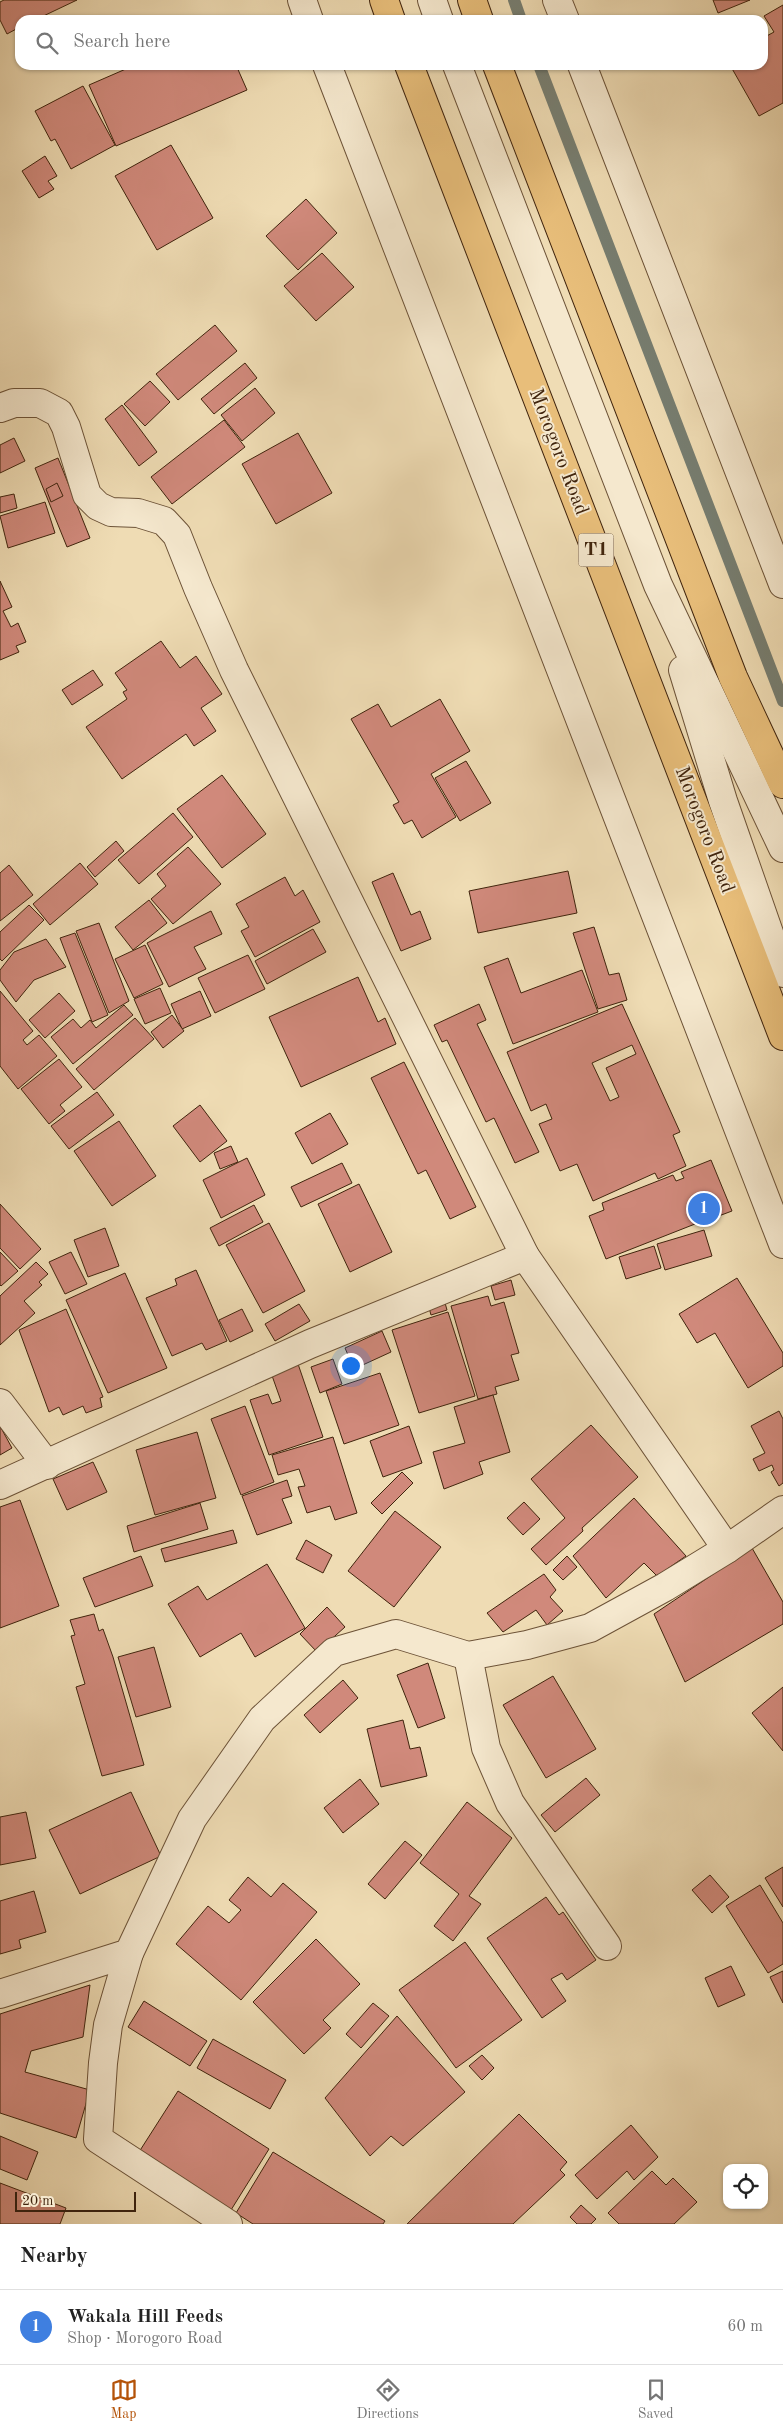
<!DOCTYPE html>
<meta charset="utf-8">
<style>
body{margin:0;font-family:"Old Standard TT",serif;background:#f6f6f6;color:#222}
.controls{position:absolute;right:15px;bottom:15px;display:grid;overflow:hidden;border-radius:10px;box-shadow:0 1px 4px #0004}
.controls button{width:45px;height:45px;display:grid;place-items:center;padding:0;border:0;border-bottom:1px solid #e0e0e0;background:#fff;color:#222;font:25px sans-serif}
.scale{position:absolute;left:15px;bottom:12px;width:121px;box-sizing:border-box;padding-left:5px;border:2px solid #40240d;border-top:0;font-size:14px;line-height:18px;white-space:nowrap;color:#40240d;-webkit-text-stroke:4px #f5e8ce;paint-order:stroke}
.you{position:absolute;left:350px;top:1365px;width:18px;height:18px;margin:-12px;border:4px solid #fff;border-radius:50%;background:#1a73e8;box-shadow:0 0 0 8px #1a73e833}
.badge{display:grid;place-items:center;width:32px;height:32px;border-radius:50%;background:#b45309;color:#fff;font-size:16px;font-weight:700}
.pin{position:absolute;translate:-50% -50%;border:2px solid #fff;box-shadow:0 1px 5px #0006}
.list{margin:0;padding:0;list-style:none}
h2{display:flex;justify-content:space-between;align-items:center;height:65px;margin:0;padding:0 20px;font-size:21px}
h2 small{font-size:16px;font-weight:400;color:#767676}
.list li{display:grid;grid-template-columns:32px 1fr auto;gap:15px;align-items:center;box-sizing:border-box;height:75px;padding:0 20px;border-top:1px solid #e0e0e0}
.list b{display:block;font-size:19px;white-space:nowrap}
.list p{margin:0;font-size:16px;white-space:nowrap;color:#767676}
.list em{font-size:16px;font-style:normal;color:#767676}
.icon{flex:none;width:28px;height:28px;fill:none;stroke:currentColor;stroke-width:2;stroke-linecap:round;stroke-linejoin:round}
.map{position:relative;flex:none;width:783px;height:2224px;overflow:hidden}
.search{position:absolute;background:#fff;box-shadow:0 1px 4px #0004;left:15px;right:15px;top:15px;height:55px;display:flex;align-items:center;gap:12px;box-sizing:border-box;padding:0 18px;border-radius:15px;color:#767676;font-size:19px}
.sheet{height:140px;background:#fff}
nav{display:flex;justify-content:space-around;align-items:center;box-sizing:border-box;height:70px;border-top:1px solid #e0e0e0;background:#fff;font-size:14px;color:#767676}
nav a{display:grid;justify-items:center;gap:2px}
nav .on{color:#b45309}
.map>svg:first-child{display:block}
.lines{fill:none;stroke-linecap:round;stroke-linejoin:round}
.stream{stroke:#777e71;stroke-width:12}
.building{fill:#d0897b;stroke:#40240d;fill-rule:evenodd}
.minor-casing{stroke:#6c5237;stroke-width:30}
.highway-casing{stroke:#40240d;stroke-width:30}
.minor{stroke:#f5e8ce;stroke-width:28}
.highway{stroke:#e8be7a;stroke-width:28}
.labels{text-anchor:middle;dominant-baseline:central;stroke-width:4;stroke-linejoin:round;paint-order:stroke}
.shield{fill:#f5e8ce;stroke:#765f47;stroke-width:1}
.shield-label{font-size:19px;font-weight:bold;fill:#40240d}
.street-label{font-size:20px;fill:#40240d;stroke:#f5e8ce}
</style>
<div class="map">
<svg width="783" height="2224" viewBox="0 0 783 2224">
<rect width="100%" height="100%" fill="#efdcb4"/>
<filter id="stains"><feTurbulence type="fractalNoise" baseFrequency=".004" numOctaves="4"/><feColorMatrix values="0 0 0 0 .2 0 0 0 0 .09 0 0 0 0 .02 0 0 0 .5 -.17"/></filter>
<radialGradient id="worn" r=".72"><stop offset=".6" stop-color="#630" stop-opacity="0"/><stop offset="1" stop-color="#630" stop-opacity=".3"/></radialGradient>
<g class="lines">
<g class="stream">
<path d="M514,0L521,20"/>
<path d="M539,65L783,701"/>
</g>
</g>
<g class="building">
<path d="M4,0H77L35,20H20V27L7,34L0,20V2Z"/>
<path d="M713,0H750L718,13Z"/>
<path d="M783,5V103L759,116L730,65H763V38L774,32L764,16Z"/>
<path d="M135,65H236L247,90L116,146L89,85Z"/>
<path d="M83,86L115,145L71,169L55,139L51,141L35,111Z"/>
<path d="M171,145L213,218L157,250L115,176Z"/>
<path d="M45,156L57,176L48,181L54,189L39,198L22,171Z"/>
<path d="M306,199L337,233L298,270L266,236Z"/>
<path d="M322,253L354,287L316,321L284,286Z"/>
<path d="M215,325L237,351L178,400L156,374Z"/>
<path d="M245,363L257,378L214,414L201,399Z"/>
<path d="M150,381L170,402L145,426L124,404Z"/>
<path d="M255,388L275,413L242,441L221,415Z"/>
<path d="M122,405L157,452L139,466L105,419Z"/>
<path d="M224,420L245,447L172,504L151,477Z"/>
<path d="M298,433L332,493L276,524L242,464Z"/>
<path d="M14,438L25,461L0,473V445Z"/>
<path d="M58,458L90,538L67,547L35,468Z"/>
<path d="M57,483L63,496L51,502L46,489Z"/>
<path d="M14,494L17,508L0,513V497Z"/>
<path d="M45,502L55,533L8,548L0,516Z"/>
<path d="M0,581L12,607L3,611L11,627L18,623L26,642L16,646L19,652L0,660Z"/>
<path d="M161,641L180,668L196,656L222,694L201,708L216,731L194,746L186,734L122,779L86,727L127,699L123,692L127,690L115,673Z"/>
<path d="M93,670L103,685L72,705L62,690Z"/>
<path d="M440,699L470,751L431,774L456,817L422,838L412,820L404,824L393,805L399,802L351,719L378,704L391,727Z"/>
<path d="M466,761L491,803L460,821L435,778Z"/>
<path d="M222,775L266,834L222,868L177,809Z"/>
<path d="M173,813L193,837L139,884L118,860Z"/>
<path d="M116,841L124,851L95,877L87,867Z"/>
<path d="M188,847L221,884L173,924L151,899L166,886L157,874Z"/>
<path d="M80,863L98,884L50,925L33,904Z"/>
<path d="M9,865L33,895L0,921V873Z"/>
<path d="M568,871L577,913L478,933L469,891Z"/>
<path d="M393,873L411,915L420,911L431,939L401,951L372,882Z"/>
<path d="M285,877L295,896L303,890L320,922L255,957L241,931L249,927L236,904Z"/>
<path d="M149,900L167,923L133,950L115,927Z"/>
<path d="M29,905L44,920L2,961L0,959V932Z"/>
<path d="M211,911L222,934L194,947L206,969L169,987L147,943Z"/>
<path d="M99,923L129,1001L109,1013L76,931Z"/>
<path d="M594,927L609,975L619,973L627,1000L598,1009L573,933Z"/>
<path d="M313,929L326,952L267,984L255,961Z"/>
<path d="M75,933L108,1015L92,1022L60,938Z"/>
<path d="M46,939L66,967L34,980L16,1002L0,980V970L14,952Z"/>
<path d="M145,945L163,984L134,998L115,959Z"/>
<path d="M248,955L265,989L215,1013L198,978Z"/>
<path d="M508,958L521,993L582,970L598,1012L513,1044L484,967Z"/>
<path d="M358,977L378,1022L385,1018L396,1044L301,1087L269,1017Z"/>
<path d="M160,988L171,1013L145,1024L134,999Z"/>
<path d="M0,991L33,1031L23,1040L27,1045L39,1035L57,1056L18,1089L0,1066Z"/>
<path d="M200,991L211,1016L182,1029L171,1004Z"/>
<path d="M59,993L75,1011L45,1038L29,1020Z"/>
<path d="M479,1004L486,1020L477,1024L539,1152L515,1163L494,1118L486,1122L447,1040L442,1042L434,1025Z"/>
<path d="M622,1004L680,1132L673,1135L686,1166L658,1179L655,1173L593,1201L577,1164L560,1171L539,1124L552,1119L546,1104L531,1111L507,1052ZM632,1045L636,1054L606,1068L619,1097L610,1101L592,1063Z"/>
<path d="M124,1005L133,1015L73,1064L51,1037L73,1019L81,1028L90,1020L96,1028Z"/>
<path d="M172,1015L184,1031L163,1048L151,1032Z"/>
<path d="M135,1018L154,1039L94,1090L76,1069Z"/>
<path d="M59,1059L82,1087L60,1105L65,1111L49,1124L21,1089Z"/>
<path d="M404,1062L476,1207L450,1219L426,1170L418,1174L371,1078Z"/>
<path d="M97,1092L114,1115L69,1149L51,1126Z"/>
<path d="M200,1105L227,1141L200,1162L173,1126Z"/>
<path d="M330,1113L348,1144L312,1164L295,1133Z"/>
<path d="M119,1121L156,1176L112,1206L74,1151Z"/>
<path d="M231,1146L238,1162L220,1169L214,1153Z"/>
<path d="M247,1158L265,1195L221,1218L203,1180Z"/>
<path d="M711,1160L732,1211L700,1223L694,1208L690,1211L695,1224L606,1259L589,1216L604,1210L602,1203L673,1175L676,1181L684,1178L681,1172Z"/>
<path d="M342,1163L352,1183L301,1207L291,1187Z"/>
<path d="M359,1184L392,1252L350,1272L318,1204Z"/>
<path d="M0,1204L41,1249L20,1269L0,1248Z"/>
<path d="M254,1205L263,1222L219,1246L210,1228Z"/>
<path d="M269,1223L305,1291L263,1313L226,1245Z"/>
<path d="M105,1228L119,1266L88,1277L74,1240Z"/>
<path d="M704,1230L712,1256L665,1270L657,1244Z"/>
<path d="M654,1246L661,1268L626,1279L619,1257Z"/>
<path d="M0,1252L18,1271L1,1286L0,1285Z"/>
<path d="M71,1252L87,1284L65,1294L49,1262Z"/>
<path d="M36,1262L48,1274L39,1282L42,1285L24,1301L35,1313L0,1345V1296Z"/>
<path d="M196,1270L227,1341L206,1350L202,1343L172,1356L146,1298L177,1285L175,1279Z"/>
<path d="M125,1273L167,1368L108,1393L66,1300Z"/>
<path d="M737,1278L783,1353V1366L748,1388L715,1333L697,1343L679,1314Z"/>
<path d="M511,1280L515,1295L495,1300L491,1286Z"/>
<path d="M442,1292L447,1310L431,1315L426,1297Z"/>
<path d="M488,1296L491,1306L504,1302L519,1353L511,1355L519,1380L495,1387L497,1394L478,1399L451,1306Z"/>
<path d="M299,1304L310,1321L275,1341L265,1324Z"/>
<path d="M66,1309L103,1397L100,1398L102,1407L86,1413L83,1406L63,1415L59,1407L49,1412L19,1330Z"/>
<path d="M242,1309L253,1331L230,1342L219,1320Z"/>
<path d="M448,1312L475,1396L419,1413L392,1330Z"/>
<path d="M382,1331L391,1352L354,1369L345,1348Z"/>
<path d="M333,1359L342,1384L320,1393L311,1367Z"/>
<path d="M297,1361L323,1437L269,1455L250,1400L268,1394L272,1404L281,1401L270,1370Z"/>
<path d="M380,1373L399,1425L344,1444L326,1391Z"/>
<path d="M493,1395L510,1452L479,1462L483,1474L444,1489L433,1452L465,1443L454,1407Z"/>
<path d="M245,1406L274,1482L241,1495L211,1419Z"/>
<path d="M779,1411L783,1419V1483L779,1486L771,1472L774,1470L772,1465L759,1471L753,1459L765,1453L751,1426Z"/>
<path d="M591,1425L638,1477L582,1528L583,1531L546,1565L531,1549L565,1518L531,1479Z"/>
<path d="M0,1426L12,1448L0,1455Z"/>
<path d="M409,1426L422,1463L383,1477L370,1441Z"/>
<path d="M197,1432L216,1498L155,1515L136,1450Z"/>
<path d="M333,1437L357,1513L335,1520L330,1506L307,1513L298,1487L305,1486L299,1469L278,1475L272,1455Z"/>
<path d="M93,1462L107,1492L67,1510L53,1479Z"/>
<path d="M402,1472L413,1483L382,1514L371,1503Z"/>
<path d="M287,1480L292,1496L282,1499L292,1523L257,1535L242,1496Z"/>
<path d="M634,1498L686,1556L657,1576L644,1563L606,1598L573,1556Z"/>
<path d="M20,1500L59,1606L0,1628V1507Z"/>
<path d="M524,1502L540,1519L523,1535L507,1518Z"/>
<path d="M200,1503L208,1529L134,1552L127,1526Z"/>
<path d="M395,1511L441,1547L394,1607L348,1571Z"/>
<path d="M233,1530L237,1543L165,1562L161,1549Z"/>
<path d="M306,1540L332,1555L323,1573L296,1559Z"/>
<path d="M752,1548L783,1602V1624L685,1682L654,1614Z"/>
<path d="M141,1556L153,1586L95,1607L83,1578Z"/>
<path d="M567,1556L577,1567L563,1580L553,1570Z"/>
<path d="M267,1564L305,1628L255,1657L241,1633L200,1657L168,1604L198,1586L207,1600Z"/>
<path d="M544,1574L556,1590L550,1597L563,1611L547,1625L536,1610L503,1632L487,1613Z"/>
<path d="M327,1607L345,1627L317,1652L300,1634Z"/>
<path d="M94,1614L99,1631L103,1629L113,1657L144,1765L102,1776L76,1687L85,1684L71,1636L75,1635L70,1620Z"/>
<path d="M154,1647L171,1707L136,1717L118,1657Z"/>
<path d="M428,1663L445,1718L418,1728L397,1675Z"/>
<path d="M553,1676L596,1749L546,1778L503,1705Z"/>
<path d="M343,1680L358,1698L320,1733L304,1715Z"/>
<path d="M783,1687V1751L752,1713Z"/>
<path d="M403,1720L410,1749L420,1747L427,1776L381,1787L367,1729Z"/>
<path d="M586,1778L600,1795L555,1832L541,1815Z"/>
<path d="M360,1779L379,1804L343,1833L324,1808Z"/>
<path d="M131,1792L161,1856L80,1894L49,1830Z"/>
<path d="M467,1802L512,1838L469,1896L481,1904L453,1941L434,1926L459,1894L420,1863Z"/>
<path d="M26,1812L36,1858L0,1865V1817Z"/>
<path d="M405,1841L422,1855L385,1899L368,1884Z"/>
<path d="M783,1867V1907L765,1878Z"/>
<path d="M710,1875L729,1897L712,1913L692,1890Z"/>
<path d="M248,1877L271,1897L283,1883L317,1912L241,2000L176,1944L208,1906L229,1923L241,1910L229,1900Z"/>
<path d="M760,1885L783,1923V1964L768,1973L726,1906Z"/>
<path d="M34,1891L46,1932L19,1940L21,1948L0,1954V1901Z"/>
<path d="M546,1897L559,1915L563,1912L596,1960L567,1980L562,1973L551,1979L566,2001L542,2018L487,1938Z"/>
<path d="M316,1939L360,1984L323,2020L331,2028L304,2054L253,2002Z"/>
<path d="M465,1942L522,2020L456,2068L399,1990Z"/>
<path d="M731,1966L745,1995L718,2007L705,1978Z"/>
<path d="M783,1971V2003L770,1977Z"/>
<path d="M90,1985L83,2037L31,2051L25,2072L90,2090L76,2138L0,2113V2014Z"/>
<path d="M144,2001L207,2041L190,2066L128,2027Z"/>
<path d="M373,2003L389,2016L361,2048L346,2034Z"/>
<path d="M397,2016L465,2092L403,2146L391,2136L370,2156L325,2098Z"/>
<path d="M213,2039L286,2080L270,2109L197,2068Z"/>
<path d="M482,2055L494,2068L482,2080L469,2066Z"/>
<path d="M178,2091L269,2149L231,2210L139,2152Z"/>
<path d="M519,2114L567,2162L560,2170L565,2175L513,2224H407Z"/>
<path d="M631,2125L658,2157L634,2180L627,2171L597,2199L575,2175Z"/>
<path d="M0,2136L38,2152L27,2180L0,2169Z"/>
<path d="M273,2152L385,2221L383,2224H253L236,2213Z"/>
<path d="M652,2171L666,2185L673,2178L697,2202L674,2224H619L608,2213Z"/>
<path d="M0,2183L66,2208L60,2224H0Z"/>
<path d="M581,2205L596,2219L591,2224H577L570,2217Z"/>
</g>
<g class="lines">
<g class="minor-casing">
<g id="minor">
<path d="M302,0L309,20"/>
<path d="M432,0L439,20"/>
<path d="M557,0L565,20"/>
<path d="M327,65L783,1244"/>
<path d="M457,65L658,585L783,848"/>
<path d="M582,65L783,584"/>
<path d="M0,408L14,403H40L59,413L66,427L87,495L98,506L111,512L138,513L164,521L177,535L198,588L234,670L525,1256L727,1549"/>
<path d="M683,670L723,801L783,973"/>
<path d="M0,1403L47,1465"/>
<path d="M0,1485L310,1344L525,1256"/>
<path d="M468,1656L486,1748L510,1803L607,1946"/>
<path d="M129,1953L108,2025L103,2063L98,2139L228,2224"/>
<path d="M0,1994L129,1953L192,1819L262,1719L334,1652L396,1634L468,1656L527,1645L590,1628L665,1587L727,1549L783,1510"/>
</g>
</g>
<g class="highway-casing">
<g id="highway">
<path d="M384,0L391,20"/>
<path d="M472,0L479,20"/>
<path d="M409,65L783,1036"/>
<path d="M497,65L733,677L783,784"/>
</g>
</g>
<use href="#minor" class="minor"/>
<use href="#highway" class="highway"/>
</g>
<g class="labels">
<rect class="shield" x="578.5" y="533.5" width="35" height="33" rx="4"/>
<g class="shield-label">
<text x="596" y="550">T1</text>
</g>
<g class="street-label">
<text transform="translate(558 452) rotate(69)">Morogoro Road</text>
<text transform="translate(704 830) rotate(69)">Morogoro Road</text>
</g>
</g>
<rect width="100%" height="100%" filter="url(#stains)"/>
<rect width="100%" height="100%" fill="url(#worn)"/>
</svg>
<div class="controls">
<button><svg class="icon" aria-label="locate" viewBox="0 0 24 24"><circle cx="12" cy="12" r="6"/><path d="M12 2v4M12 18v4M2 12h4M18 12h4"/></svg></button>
</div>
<div class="scale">20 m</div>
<div class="you"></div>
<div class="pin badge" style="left:704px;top:1209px;background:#3f7fe0">1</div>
<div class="search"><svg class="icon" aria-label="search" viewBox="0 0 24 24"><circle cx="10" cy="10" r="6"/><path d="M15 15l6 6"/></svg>Search here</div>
</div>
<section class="sheet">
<h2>Nearby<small></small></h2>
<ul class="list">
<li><span class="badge" style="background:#3f7fe0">1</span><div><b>Wakala Hill Feeds</b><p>Shop · Morogoro Road</p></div><em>60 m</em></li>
</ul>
</section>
<nav>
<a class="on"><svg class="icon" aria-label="map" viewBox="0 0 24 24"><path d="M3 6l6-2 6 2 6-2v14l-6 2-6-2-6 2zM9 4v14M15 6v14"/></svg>Map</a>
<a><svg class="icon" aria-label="directions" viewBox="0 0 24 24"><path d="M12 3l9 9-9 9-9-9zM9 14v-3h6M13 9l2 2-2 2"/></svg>Directions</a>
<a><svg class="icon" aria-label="saved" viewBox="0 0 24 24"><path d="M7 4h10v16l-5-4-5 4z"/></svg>Saved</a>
</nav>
